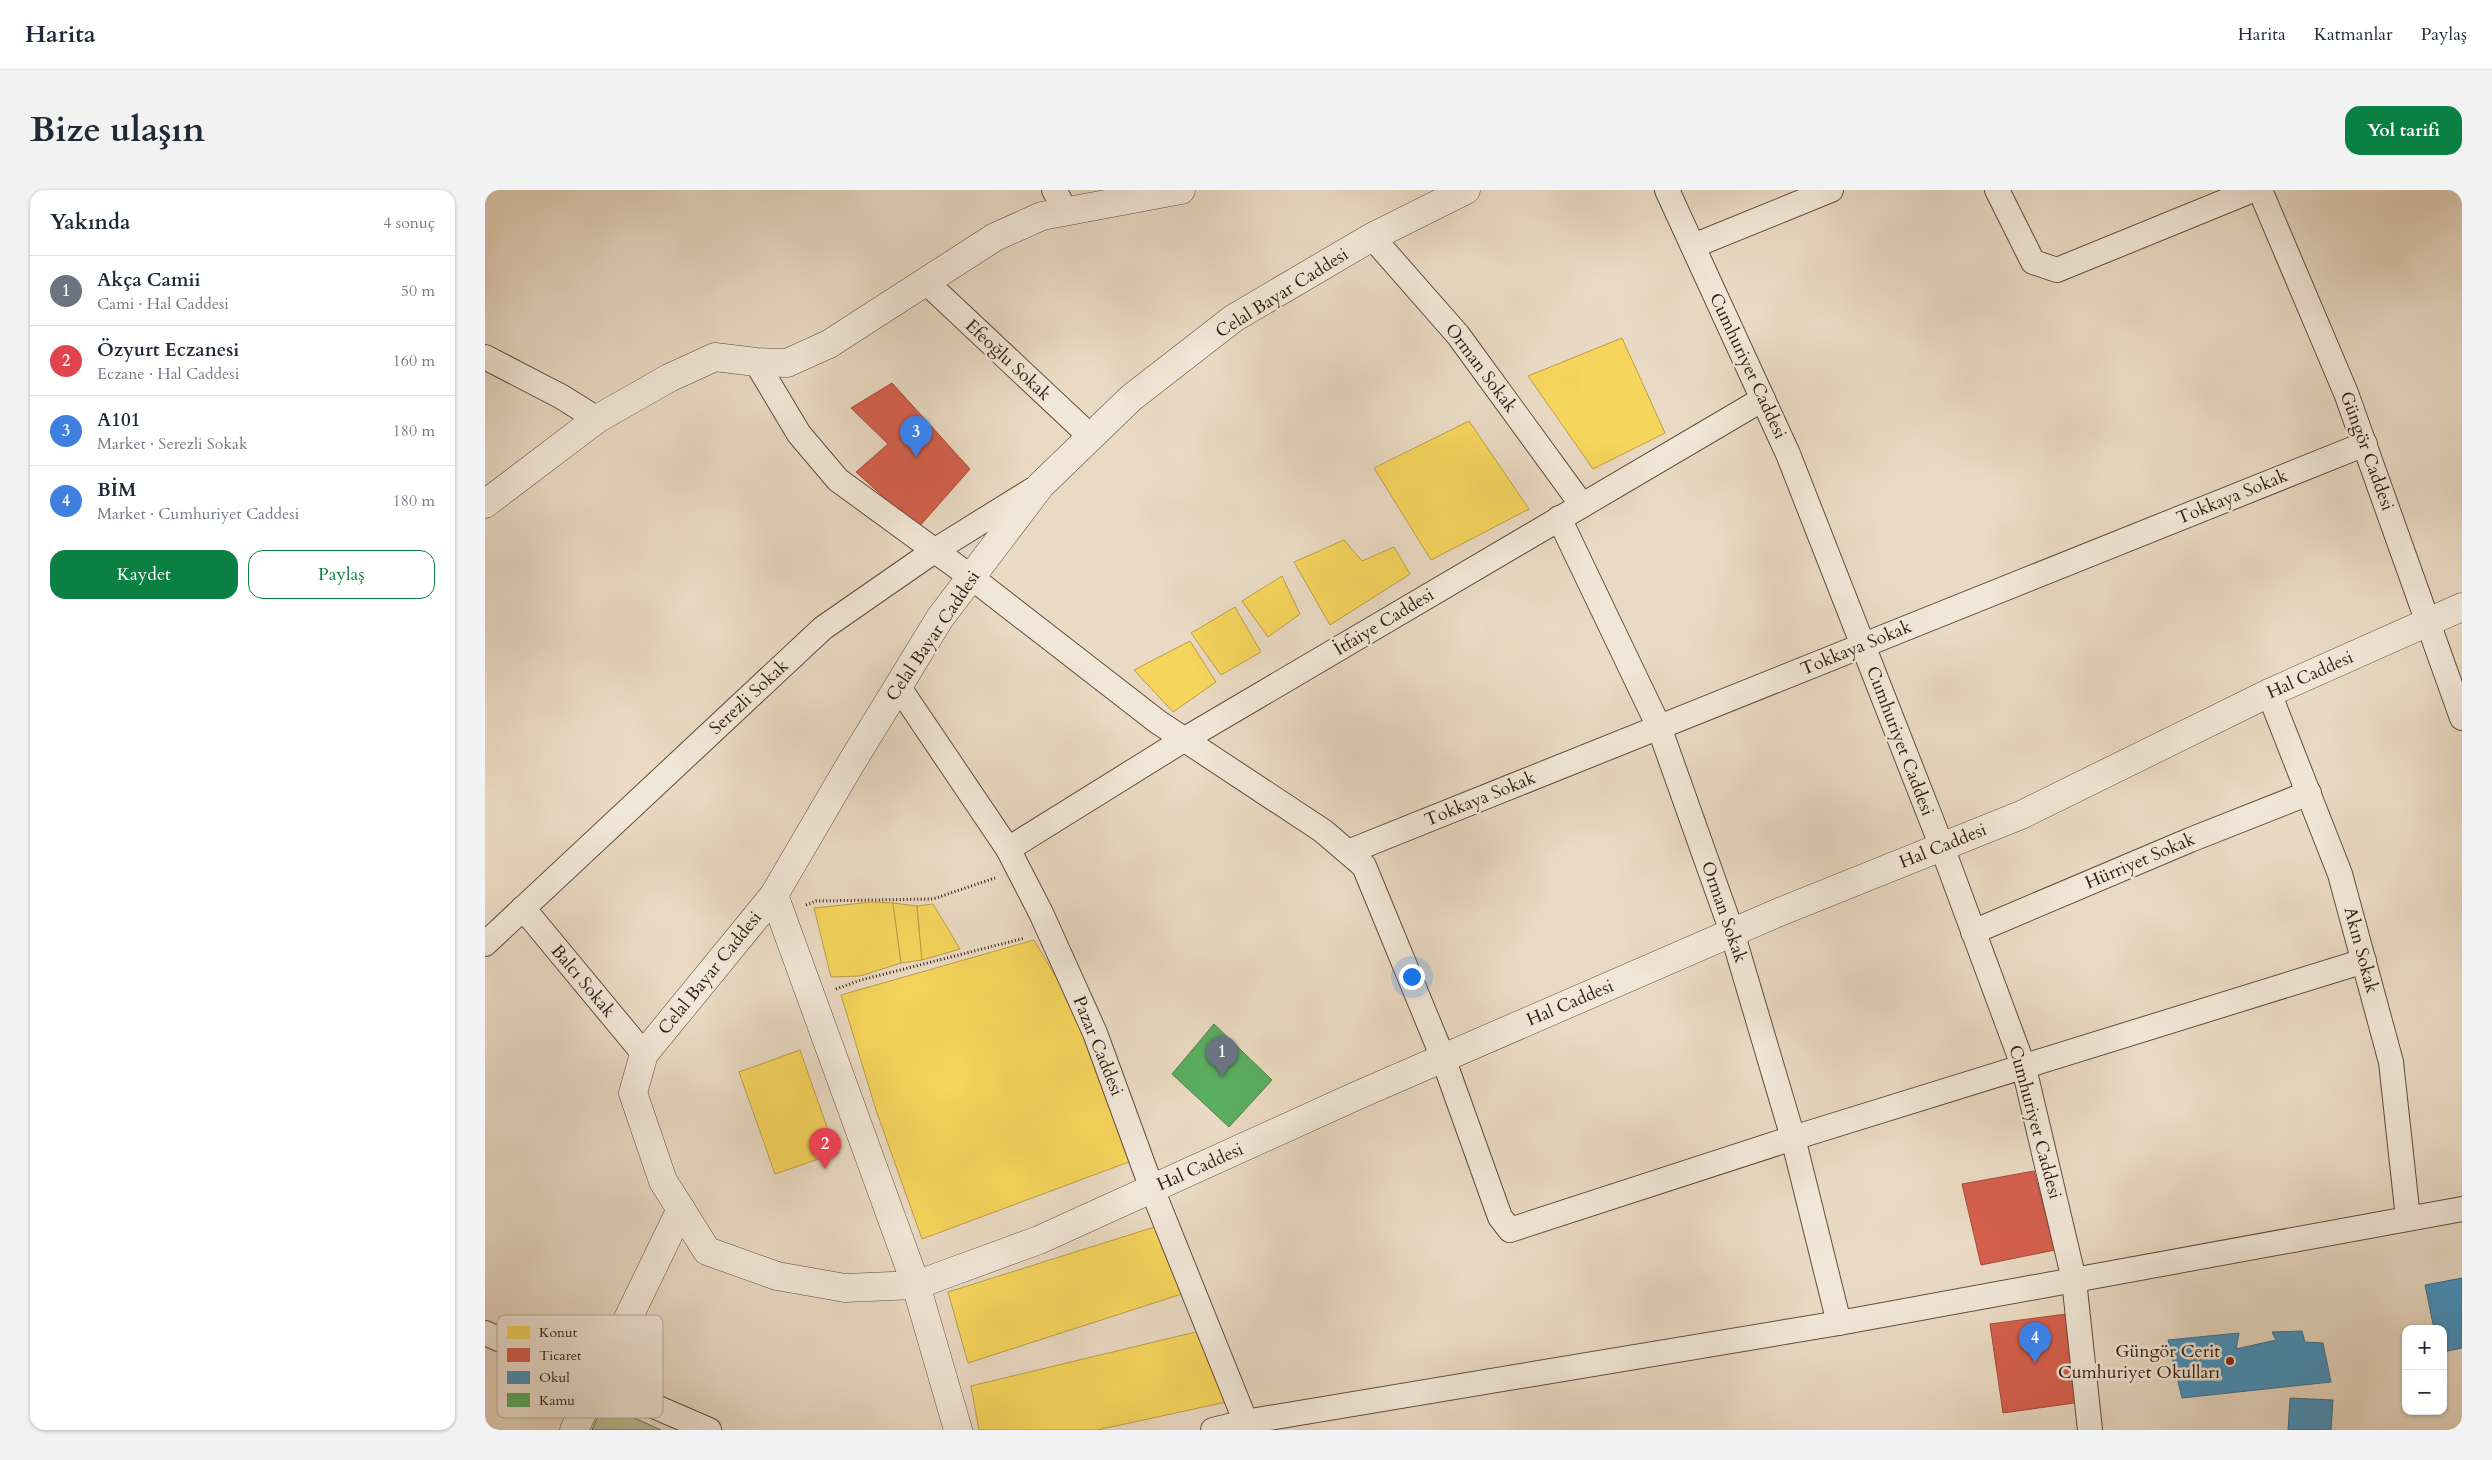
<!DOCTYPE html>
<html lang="tr">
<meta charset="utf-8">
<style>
body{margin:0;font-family:Cardo,serif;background:#f2f2f3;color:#1f2937}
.controls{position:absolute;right:15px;bottom:15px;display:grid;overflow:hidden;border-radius:10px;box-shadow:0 1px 4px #0004}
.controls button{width:45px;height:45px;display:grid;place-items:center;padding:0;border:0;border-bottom:1px solid #e0e1e3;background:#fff;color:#1f2937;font:25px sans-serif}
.you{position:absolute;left:926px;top:786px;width:18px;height:18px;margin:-12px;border:4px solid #fff;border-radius:50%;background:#1a73e8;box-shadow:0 0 0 8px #1a73e833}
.badge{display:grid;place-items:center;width:32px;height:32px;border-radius:50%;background:#0b8043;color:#fff;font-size:16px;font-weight:700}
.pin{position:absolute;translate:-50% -41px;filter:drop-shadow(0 1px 2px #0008)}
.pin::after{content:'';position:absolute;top:26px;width:18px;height:15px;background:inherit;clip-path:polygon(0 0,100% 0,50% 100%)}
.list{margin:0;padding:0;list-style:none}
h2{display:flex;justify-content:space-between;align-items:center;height:65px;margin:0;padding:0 20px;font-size:21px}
h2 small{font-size:16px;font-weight:400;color:#747a83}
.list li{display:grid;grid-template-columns:32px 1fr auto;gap:15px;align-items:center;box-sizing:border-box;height:70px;padding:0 20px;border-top:1px solid #e0e1e3}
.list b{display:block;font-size:19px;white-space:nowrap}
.list p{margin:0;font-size:16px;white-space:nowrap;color:#747a83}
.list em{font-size:16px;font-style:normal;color:#747a83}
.actions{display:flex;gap:10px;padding:15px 20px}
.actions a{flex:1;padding:11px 0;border:1px solid #0b8043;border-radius:15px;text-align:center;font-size:18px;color:#0b8043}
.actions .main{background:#0b8043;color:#fff}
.map{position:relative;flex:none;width:1977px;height:1240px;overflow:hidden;border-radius:15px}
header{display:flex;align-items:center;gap:30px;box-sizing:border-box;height:70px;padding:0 25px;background:#fff;border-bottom:1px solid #e0e1e3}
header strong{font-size:24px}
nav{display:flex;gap:28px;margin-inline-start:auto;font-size:18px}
.intro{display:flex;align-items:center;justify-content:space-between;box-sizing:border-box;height:120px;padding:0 30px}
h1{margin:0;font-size:35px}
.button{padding:12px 22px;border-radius:15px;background:#0b8043;color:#fff;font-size:18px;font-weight:700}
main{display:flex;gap:30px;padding:0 30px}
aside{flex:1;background:#fff;border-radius:15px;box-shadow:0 1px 4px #0004}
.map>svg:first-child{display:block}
.park{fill:#b8bf93;stroke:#766e52}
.homes{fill:#f6d55c;stroke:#bc9e45}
.shops{fill:#d6604d;stroke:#a54c3b}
.schools{fill:#4393c3;stroke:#3e708d}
.public{fill:#5aae61;stroke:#4f8249}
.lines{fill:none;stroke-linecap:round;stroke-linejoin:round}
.minor-casing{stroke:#624c3d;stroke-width:26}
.tertiary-casing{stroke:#624c3d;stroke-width:29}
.path{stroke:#341d10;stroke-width:3;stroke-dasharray:1 2.5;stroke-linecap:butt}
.minor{stroke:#f1e7d8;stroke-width:24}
.tertiary{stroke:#f1e7d8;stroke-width:28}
.poi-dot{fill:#8f2418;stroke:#f1e7d8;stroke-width:2}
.labels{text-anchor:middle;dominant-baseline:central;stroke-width:5;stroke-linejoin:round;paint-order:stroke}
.street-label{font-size:18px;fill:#341d10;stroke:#f1e7d8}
.poi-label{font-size:18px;fill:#341d10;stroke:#f1e7d8;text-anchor:end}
.key{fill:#f1e7d8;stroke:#b8aa9c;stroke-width:1}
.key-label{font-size:14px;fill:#341d10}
</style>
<header>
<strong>Harita</strong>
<nav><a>Harita</a><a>Katmanlar</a><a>Paylaş</a></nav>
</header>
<div class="intro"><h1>Bize ulaşın</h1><a class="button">Yol tarifi</a></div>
<main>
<aside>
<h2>Yakında<small>4 sonuç</small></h2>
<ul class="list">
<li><span class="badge" style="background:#6b7280">1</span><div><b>Akça Camii</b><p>Cami · Hal Caddesi</p></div><em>50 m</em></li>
<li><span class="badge" style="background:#e0444e">2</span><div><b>Özyurt Eczanesi</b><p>Eczane · Hal Caddesi</p></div><em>160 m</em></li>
<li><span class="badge" style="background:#3f7fe0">3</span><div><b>A101</b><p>Market · Serezli Sokak</p></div><em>180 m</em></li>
<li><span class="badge" style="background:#3f7fe0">4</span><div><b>BİM</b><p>Market · Cumhuriyet Caddesi</p></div><em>180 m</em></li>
</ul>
<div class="actions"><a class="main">Kaydet</a><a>Paylaş</a></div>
</aside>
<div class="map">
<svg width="1977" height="1240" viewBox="0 0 1977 1240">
<rect width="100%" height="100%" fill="#eadac3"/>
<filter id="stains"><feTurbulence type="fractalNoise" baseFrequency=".004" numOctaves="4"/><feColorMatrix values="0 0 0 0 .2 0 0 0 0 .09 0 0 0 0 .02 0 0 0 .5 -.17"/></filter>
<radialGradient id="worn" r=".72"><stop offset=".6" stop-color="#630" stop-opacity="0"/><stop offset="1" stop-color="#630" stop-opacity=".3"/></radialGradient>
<path class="park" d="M118,1214L176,1240H107Z"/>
<g class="homes">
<path d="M1137,148L1180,243L1108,279L1043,186Z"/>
<path d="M984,231L1044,319L946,370L889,278Z"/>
<path d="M859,350L877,371L909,357L925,384L845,435L809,372Z"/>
<path d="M797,386L815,424L783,447L757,411Z"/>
<path d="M750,417L776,462L736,485L706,443Z"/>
<path d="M705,451L731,492L688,522L649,480Z"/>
<path d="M387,712L408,713L416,773L375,786L346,787L329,718Z"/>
<path d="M408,713L432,716L437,770L416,773Z"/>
<path d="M448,714L475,759L437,770L432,716Z"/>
<path d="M549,750L581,804L649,970L437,1049L391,920L356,805Z"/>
<path d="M315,860L351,963L290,984L254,882Z"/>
<path d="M676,1035L703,1102L483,1173L463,1102Z"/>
<path d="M719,1140L746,1211L612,1240H494L486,1196Z"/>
</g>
<g class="shops">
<path d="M407,193L485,279L433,338L371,282L403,254L366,218Z"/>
<path d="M1549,981L1570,1060L1496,1075L1477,994Z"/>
<path d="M1581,1124L1596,1212L1518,1223L1505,1134Z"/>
</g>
<g class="schools">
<path d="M1977,1088V1158L1958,1162V1139H1949L1940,1095Z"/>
<path d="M1817,1141L1820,1152L1838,1153L1846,1192L1697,1208L1683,1150L1754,1143L1751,1159L1791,1150L1787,1142Z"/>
<path d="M1805,1208L1848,1210L1846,1240H1803Z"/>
</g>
<path class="public" d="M729,834L787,890L744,937L687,884Z"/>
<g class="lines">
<g class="minor-casing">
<g id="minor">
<path d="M569,0L581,21"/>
<path d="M1182,0L1303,264L1457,657L1539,878L1589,1090L1605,1240"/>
<path d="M1512,0L1548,72L1572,80L1768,0"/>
<path d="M1775,0L1861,203L1977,528"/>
<path d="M887,47L973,145L1097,315"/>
<path d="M1208,56L1346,0"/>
<path d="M441,92L606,247"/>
<path d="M0,167L77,207L112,229"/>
<path d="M271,172L314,244L353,290L486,387L673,532L838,641L879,676L958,868L1015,1027L1025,1040L1308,948L1879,771"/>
<path d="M1074,328L1174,537L1247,742L1308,948L1354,1133"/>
<path d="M413,496L523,659L556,723L610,843L667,999L764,1240"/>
<path d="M1784,503L1855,684L1906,872L1923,1028"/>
<path d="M523,659L700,549L1278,209"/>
<path d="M863,662L1880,254"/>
<path d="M38,718L159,864"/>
<path d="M1488,742L1705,650L1824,603"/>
<path d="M0,754L338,438L449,361L549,299"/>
<path d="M0,1143L224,1240"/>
<path d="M728,1240L760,1232L1354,1133L1977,1019"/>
</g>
</g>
<g class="tertiary-casing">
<g id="tertiary">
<path d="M981,0L887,47L749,128L646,208L556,295L455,428L365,575L289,705L159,864L148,903L178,991L222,1061L292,1086L360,1098L431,1095L554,1050L871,906L1292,723L1536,625L1784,503L1977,417"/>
<path d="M0,314L112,229L184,188L230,167L271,172L302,173L344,154L510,47L557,26L696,0"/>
<path d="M289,705L431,1095L473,1240"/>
<path d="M89,1240L196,1019"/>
</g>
</g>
<g class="path">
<path d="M321,715L331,711L448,709L510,688"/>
<path d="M351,799L376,790L540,748"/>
</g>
<use href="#minor" class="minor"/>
<use href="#tertiary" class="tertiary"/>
</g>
<circle class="poi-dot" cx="1745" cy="1171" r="5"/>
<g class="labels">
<g class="street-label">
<text transform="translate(797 103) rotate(-32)">Celal Bayar Caddesi</text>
<text transform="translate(523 170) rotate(43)">Efeoğlu Sokak</text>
<text transform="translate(1263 176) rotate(65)">Cumhuriyet Caddesi</text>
<text transform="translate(996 178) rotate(53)">Orman Sokak</text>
<text transform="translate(1882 261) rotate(70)">Güngör Caddesi</text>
<text transform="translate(1747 307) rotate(-22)">Tokkaya Sokak</text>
<text transform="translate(899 432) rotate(-31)">İtfaiye Caddesi</text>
<text transform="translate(448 446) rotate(-56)">Celal Bayar Caddesi</text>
<text transform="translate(1371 458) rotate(-22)">Tokkaya Sokak</text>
<text transform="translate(1825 485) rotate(-24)">Hal Caddesi</text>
<text transform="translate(264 507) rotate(-43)">Serezli Sokak</text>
<text transform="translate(1415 551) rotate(69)">Cumhuriyet Caddesi</text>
<text transform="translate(995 609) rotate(-22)">Tokkaya Sokak</text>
<text transform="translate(1458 656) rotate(-22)">Hal Caddesi</text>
<text transform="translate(1655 671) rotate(-23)">Hürriyet Sokak</text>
<text transform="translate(1239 722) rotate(71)">Orman Sokak</text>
<text transform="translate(1876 760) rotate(75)">Akın Sokak</text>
<text transform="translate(225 783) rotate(-51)">Celal Bayar Caddesi</text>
<text transform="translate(98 791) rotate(50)">Balcı Sokak</text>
<text transform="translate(1085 813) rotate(-23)">Hal Caddesi</text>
<text transform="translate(613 856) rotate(68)">Pazar Caddesi</text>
<text transform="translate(1550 932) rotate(75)">Cumhuriyet Caddesi</text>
<text transform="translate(715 977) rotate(-24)">Hal Caddesi</text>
</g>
<g class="poi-label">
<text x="1735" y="1161">Güngör Cerit<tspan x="1735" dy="21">Cumhuriyet Okulları</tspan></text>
</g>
</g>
<rect x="12" y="1125" width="166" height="103" rx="8" class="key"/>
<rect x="22" y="1136" width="23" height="13" fill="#f6d55c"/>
<rect x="22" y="1158" width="23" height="14" fill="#d6604d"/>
<rect x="22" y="1181" width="23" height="13" fill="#4393c3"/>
<rect x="22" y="1203" width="23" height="14" fill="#5aae61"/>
<g class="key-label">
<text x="54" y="1147">Konut</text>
<text x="54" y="1170">Ticaret</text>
<text x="54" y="1192">Okul</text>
<text x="54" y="1215">Kamu</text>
</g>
<rect width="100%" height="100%" filter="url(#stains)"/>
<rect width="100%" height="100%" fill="url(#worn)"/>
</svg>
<div class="controls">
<button>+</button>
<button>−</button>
</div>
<div class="you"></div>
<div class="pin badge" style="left:737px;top:887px;background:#6b7280">1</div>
<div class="pin badge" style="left:340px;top:979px;background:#e0444e">2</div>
<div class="pin badge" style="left:431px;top:267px;background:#3f7fe0">3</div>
<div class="pin badge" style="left:1550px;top:1173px;background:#3f7fe0">4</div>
</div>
</main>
